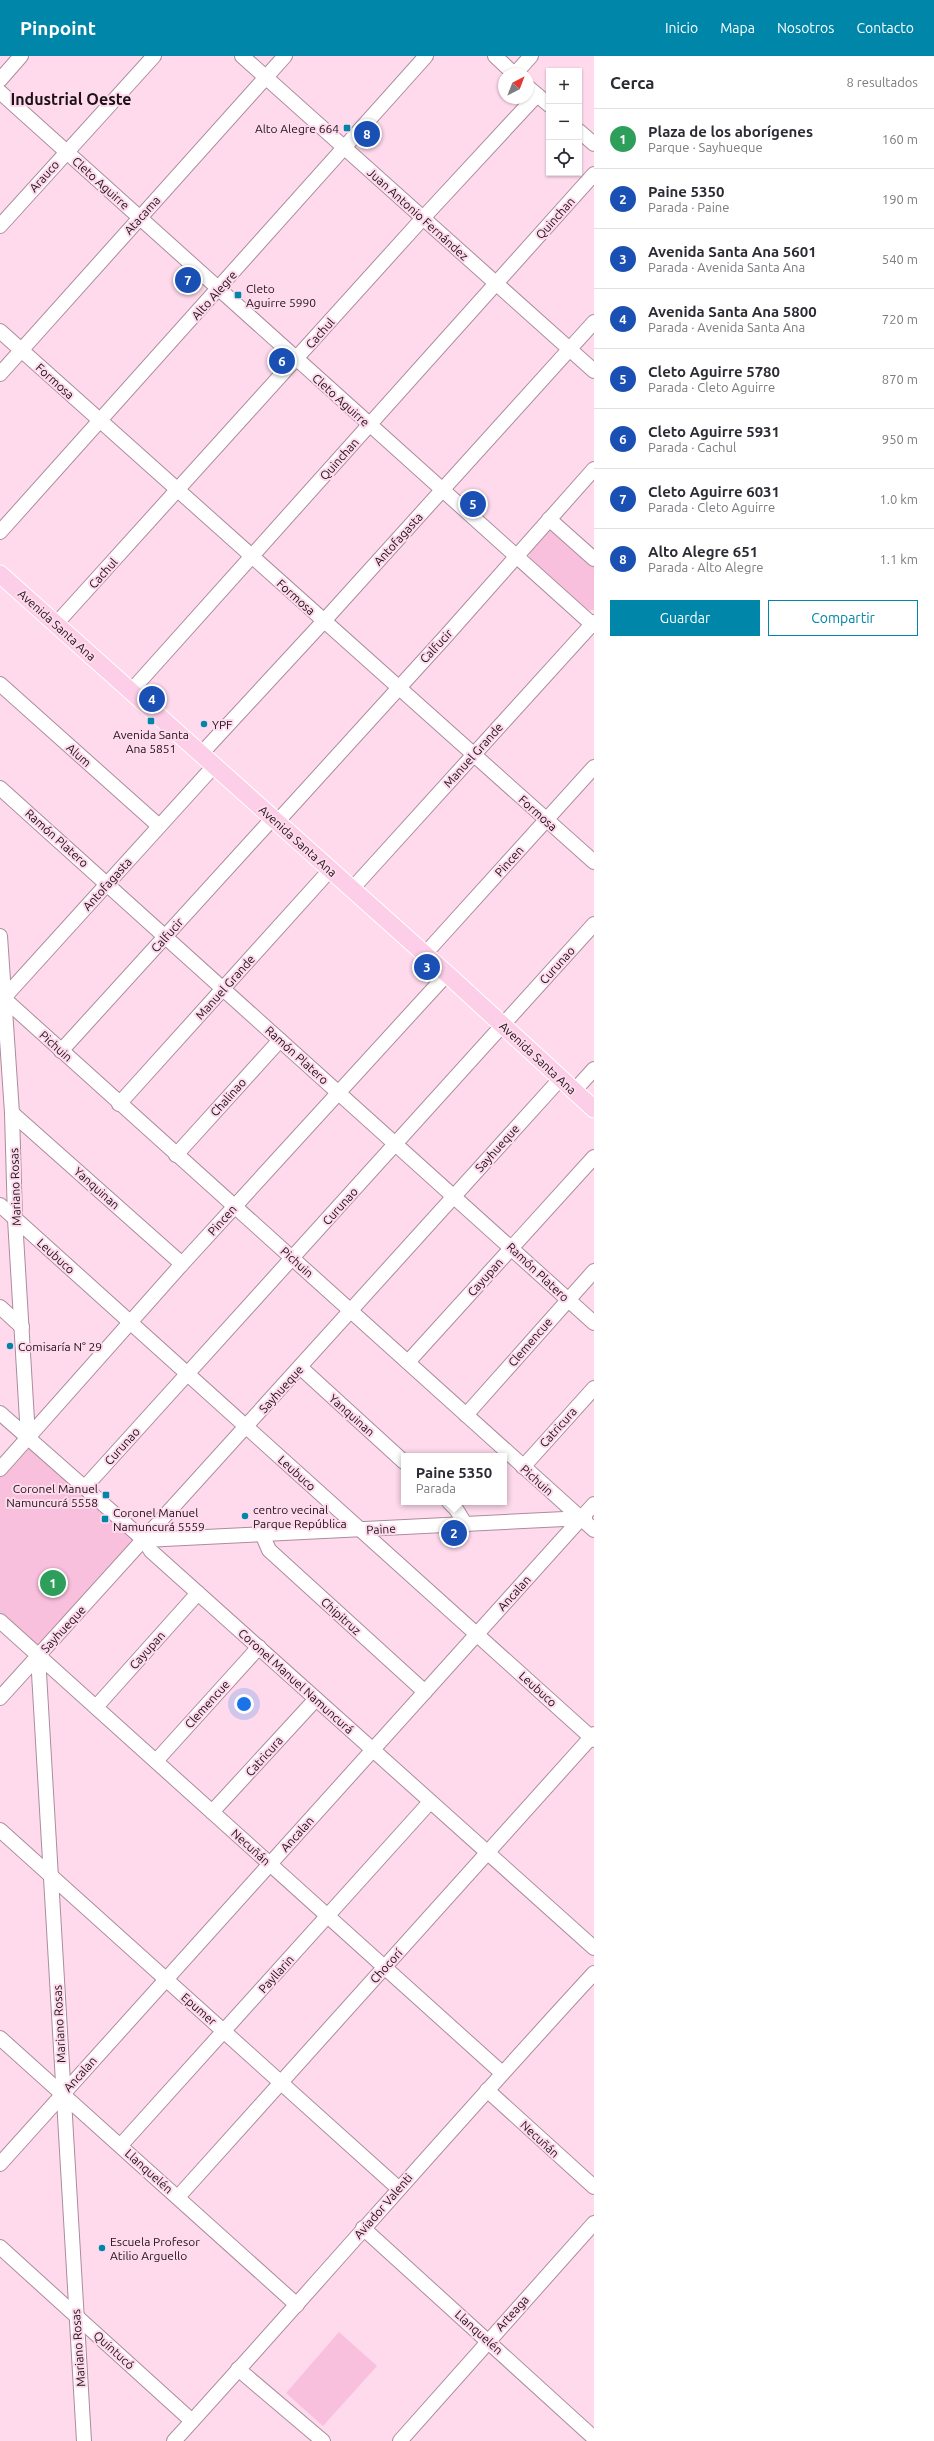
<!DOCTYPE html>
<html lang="es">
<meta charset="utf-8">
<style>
body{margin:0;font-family:Ubuntu,sans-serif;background:#f7f7f7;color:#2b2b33}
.controls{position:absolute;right:12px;top:12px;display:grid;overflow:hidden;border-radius:0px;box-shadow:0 1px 3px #0004}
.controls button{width:36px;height:36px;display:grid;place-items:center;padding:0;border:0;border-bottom:1px solid #e1e1e2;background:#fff;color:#2b2b33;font:20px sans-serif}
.compass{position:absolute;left:498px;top:12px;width:36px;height:36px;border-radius:50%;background:#fff;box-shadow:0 1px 3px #0004;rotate:42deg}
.you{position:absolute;left:244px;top:1648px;width:14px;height:14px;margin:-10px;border:3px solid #fff;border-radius:50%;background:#1a73e8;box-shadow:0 0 0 6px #1a73e833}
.badge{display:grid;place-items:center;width:26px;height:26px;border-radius:50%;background:#0086a8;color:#fff;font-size:13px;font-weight:700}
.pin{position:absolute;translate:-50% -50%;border:2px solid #fff;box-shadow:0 1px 4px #0006}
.popup{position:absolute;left:401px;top:1397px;width:106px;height:52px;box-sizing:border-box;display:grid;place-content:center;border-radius:0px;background:#fff;filter:drop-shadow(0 1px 3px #0005);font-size:13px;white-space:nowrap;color:#7c7c81}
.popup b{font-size:15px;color:#2b2b33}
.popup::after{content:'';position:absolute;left:50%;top:100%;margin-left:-8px;border:8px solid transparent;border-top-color:#fff}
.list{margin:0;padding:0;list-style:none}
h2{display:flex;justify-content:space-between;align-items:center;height:52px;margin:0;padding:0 16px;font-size:17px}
h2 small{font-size:13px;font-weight:400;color:#7c7c81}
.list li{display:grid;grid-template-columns:26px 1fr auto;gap:12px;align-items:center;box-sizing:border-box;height:60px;padding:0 16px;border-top:1px solid #e1e1e2}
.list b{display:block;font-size:15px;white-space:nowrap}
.list p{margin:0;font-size:13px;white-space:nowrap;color:#7c7c81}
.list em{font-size:13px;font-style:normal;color:#7c7c81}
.actions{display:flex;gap:8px;padding:12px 16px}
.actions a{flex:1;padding:9px 0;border:1px solid #0086a8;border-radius:0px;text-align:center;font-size:14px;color:#0086a8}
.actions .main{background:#0086a8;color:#fff}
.icon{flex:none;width:22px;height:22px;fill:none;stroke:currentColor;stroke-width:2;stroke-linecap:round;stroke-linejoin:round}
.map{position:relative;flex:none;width:594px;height:2385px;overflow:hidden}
header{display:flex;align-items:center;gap:24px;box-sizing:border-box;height:56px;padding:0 20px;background:#0086a8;color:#fff}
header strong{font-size:19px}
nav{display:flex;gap:22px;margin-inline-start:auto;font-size:14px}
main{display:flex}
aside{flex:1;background:#fff}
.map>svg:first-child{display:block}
.green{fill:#f9c0dd}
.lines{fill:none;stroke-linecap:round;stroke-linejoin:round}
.minor-casing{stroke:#ac8c9d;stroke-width:16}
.major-casing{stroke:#fff;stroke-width:19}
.minor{stroke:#fff;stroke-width:14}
.major{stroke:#fccee7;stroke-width:17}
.poi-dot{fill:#0086a8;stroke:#fedaec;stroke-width:1.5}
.labels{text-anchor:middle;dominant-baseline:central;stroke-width:4;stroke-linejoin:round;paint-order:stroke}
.poi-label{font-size:12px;fill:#1c1117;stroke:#fedaec;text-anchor:start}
.street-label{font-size:12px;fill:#1c1117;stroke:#fedaec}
.district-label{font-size:16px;font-weight:bold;fill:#1c1117;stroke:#fedaec}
</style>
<header>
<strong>Pinpoint</strong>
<nav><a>Inicio</a><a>Mapa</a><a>Nosotros</a><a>Contacto</a></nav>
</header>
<main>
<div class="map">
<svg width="594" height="2385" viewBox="0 0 594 2385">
<rect width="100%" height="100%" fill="#fedaec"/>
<g class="green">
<path d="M551,475L556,476L594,510V554H588L530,503L529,496L546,476Z"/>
<path d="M28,1381L144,1484L38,1600L0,1565V1413Z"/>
<path d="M339,2276L377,2310L323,2370L286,2337Z"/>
</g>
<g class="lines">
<g class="minor-casing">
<g id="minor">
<path d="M242,0L594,315"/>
<path d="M495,0L514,18"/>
<path d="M515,18L531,0"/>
<path d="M0,24L21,0"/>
<path d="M528,31L549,49"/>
<path d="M0,36L594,570"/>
<path d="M579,75L594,88"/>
<path d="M0,170L154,0"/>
<path d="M0,275L594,806"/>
<path d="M0,318L285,0"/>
<path d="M549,463L594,503"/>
<path d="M0,476L426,0"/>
<path d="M56,568L423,162L537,39"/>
<path d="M0,628L159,770"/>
<path d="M131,635L594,118"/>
<path d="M201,698L323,566L594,266"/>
<path d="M0,732L594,1267"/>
<path d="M277,766L446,580L594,413"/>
<path d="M352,833L594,566"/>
<path d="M0,880L12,1057L15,1163L28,1381"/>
<path d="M424,899L594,711"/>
<path d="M0,939L594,1474"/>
<path d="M1,945L214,710"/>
<path d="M61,995L273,762"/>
<path d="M574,1035L594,1013"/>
<path d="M119,1048L330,814"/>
<path d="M12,1057L182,1208"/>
<path d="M176,1099L280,984"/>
<path d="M0,1149L594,1684"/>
<path d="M0,1251L22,1271"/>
<path d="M408,1306L594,1101"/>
<path d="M300,1311L404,1406"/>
<path d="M0,1357L144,1484L151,1495L594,1892"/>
<path d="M466,1359L594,1215"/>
<path d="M523,1411L594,1332"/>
<path d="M0,1413L182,1208L447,918"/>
<path d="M85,1431L594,868"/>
<path d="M449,1446L456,1453L466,1469"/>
<path d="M263,1480L269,1494L425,1636"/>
<path d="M144,1484L585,1462"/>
<path d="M0,1565L502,2017"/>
<path d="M38,1600L84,2385"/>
<path d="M0,1642L561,1022"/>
<path d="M96,1651L198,1537"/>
<path d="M156,1705L259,1591"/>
<path d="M212,1756L316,1643"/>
<path d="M0,1774L398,2132"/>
<path d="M0,1982L297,2249"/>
<path d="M487,2034L594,2131"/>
<path d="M121,2089L430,1746"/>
<path d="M0,2108L594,1448"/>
<path d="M178,2141L594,1678"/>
<path d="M363,2172L594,2382"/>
<path d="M0,2191L192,2365"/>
<path d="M238,2313L323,2385"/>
<path d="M174,2385C315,2230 452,2071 594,1917"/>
<path d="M400,2385L594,2167"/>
</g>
</g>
<g class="major-casing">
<path id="major" d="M0,518L447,918L594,1053"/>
</g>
<use href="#minor" class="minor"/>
<use href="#major" class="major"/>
</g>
<g class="poi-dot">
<rect x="343" y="68" width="8" height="8" rx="2"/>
<rect x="234" y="235" width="8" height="8" rx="2"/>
<rect x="147" y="661" width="8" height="8" rx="2"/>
<circle cx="204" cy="668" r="4"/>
<circle cx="10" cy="1290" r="4"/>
<rect x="102" y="1435" width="8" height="8" rx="2"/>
<circle cx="245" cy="1460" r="4"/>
<rect x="101" y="1459" width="8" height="8" rx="2"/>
<circle cx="102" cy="2192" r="4"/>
</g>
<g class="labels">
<g class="poi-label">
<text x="339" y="72" text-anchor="end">Alto Alegre 664</text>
<text x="246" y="232">Cleto<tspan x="246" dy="14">Aguirre 5990</tspan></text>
<text x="212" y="668">YPF</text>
<text x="151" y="678" text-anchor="middle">Avenida Santa<tspan x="151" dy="14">Ana 5851</tspan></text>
<text x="18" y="1290">Comisaría N° 29</text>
<text x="98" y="1432" text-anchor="end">Coronel Manuel<tspan x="98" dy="14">Namuncurá 5558</tspan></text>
<text x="253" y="1453">centro vecinal<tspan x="253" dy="14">Parque República</tspan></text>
<text x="113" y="1456">Coronel Manuel<tspan x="113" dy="14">Namuncurá 5559</tspan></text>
<text x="110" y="2185">Escuela Profesor<tspan x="110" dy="14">Atilio Arguello</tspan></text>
</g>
<g class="street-label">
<text transform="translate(44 120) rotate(-48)">Arauco</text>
<text transform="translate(101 127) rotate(42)">Cleto Aguirre</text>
<text transform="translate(418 158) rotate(42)">Juan Antonio Fernández</text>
<text transform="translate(142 159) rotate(-48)">Atacama</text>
<text transform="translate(555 162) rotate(-48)">Quinchan</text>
<text transform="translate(214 239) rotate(-48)">Alto Alegre</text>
<text transform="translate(320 277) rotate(-48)">Cachul</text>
<text transform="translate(55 325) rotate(42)">Formosa</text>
<text transform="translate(341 344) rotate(42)">Cleto Aguirre</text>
<text transform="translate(339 403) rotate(-48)">Quinchan</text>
<text transform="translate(398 483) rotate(-48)">Antofagasta</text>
<text transform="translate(103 517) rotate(-48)">Cachul</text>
<text transform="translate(296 541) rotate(42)">Formosa</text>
<text transform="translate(57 569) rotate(42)">Avenida Santa Ana</text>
<text transform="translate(436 590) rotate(-47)">Calfucir</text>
<text transform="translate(79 699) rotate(42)">Alum</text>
<text transform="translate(473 699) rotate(-48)">Manuel Grande</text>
<text transform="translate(538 757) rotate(42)">Formosa</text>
<text transform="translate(57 782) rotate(42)">Ramón Platero</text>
<text transform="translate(298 785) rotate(42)">Avenida Santa Ana</text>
<text transform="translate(509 805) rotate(-48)">Pincen</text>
<text transform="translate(107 828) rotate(-48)">Antofagasta</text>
<text transform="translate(167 879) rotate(-48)">Calfucir</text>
<text transform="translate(557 909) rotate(-48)">Curunao</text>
<text transform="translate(225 931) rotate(-48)">Manuel Grande</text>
<text transform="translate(56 990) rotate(42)">Pichuin</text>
<text transform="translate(297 999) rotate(42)">Ramón Platero</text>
<text transform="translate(538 1002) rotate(43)">Avenida Santa Ana</text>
<text transform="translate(228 1041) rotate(-48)">Chalinao</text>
<text transform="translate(497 1092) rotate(-48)">Sayhueque</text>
<text transform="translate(15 1131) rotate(-92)">Mariano Rosas</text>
<text transform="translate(97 1132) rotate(42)">Yanquinan</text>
<text transform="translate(340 1150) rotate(-48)">Curunao</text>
<text transform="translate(222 1164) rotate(-48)">Pincen</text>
<text transform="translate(56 1200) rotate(42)">Leubuco</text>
<text transform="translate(297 1206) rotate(42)">Pichuin</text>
<text transform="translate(538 1216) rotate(43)">Ramón Platero</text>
<text transform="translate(485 1221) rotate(-48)">Cayupan</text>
<text transform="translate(530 1286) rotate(-49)">Clemencue</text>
<text transform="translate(281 1333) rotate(-48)">Sayhueque</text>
<text transform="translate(352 1359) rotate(42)">Yanquinan</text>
<text transform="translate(558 1371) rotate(-48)">Catricura</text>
<text transform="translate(122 1390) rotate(-48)">Curunao</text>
<text transform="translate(297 1417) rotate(42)">Leubuco</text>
<text transform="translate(537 1424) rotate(42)">Pichuin</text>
<text transform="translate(381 1473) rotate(-3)">Paine</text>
<text transform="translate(514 1537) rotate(-48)">Ancalan</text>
<text transform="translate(341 1560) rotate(42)">Chipitruz</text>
<text transform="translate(63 1573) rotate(-47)">Sayhueque</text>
<text transform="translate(147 1594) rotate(-48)">Cayupan</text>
<text transform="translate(296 1625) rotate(42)">Coronel Manuel Namuncurá</text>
<text transform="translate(538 1633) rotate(42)">Leubuco</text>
<text transform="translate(207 1648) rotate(-48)">Clemencue</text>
<text transform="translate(264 1700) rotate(-48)">Catricura</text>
<text transform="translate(297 1778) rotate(-48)">Ancalan</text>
<text transform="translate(251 1791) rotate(42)">Necuñán</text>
<text transform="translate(386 1910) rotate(-48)">Chocorí</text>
<text transform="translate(276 1918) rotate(-48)">Payllarin</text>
<text transform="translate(199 1953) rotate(41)">Epumer</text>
<text transform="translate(59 1968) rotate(-93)">Mariano Rosas</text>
<text transform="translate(80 2018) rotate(-48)">Ancalan</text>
<text transform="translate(540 2083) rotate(43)">Necuñán</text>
<text transform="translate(149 2115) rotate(42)">Llanquelén</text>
<text transform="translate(383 2150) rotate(-49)">Aviador Valenti</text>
<text transform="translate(512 2257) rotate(-48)">Arteaga</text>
<text transform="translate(479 2276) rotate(42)">Llanquelén</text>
<text transform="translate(78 2292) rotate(-94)">Mariano Rosas</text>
<text transform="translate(114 2294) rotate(42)">Quintucó</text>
</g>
<g class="district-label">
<text x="71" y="43">Industrial Oeste</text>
</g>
</g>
</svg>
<div class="controls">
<button>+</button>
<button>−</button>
<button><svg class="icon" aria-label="locate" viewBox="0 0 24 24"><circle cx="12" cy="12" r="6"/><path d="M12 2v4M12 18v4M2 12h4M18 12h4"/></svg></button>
</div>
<svg class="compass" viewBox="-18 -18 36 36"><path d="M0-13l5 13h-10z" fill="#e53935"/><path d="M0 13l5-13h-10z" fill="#7c7c81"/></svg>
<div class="you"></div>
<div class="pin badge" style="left:53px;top:1527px;background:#2e9e5b">1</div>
<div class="pin badge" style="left:454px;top:1477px;background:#1a4fb4">2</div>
<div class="popup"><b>Paine 5350</b>Parada</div>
<div class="pin badge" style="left:427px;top:911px;background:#1a4fb4">3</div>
<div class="pin badge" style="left:152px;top:643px;background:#1a4fb4">4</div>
<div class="pin badge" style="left:473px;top:448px;background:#1a4fb4">5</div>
<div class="pin badge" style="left:282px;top:305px;background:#1a4fb4">6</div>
<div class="pin badge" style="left:188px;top:224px;background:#1a4fb4">7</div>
<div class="pin badge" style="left:367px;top:78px;background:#1a4fb4">8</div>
</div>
<aside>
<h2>Cerca<small>8 resultados</small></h2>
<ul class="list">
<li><span class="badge" style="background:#2e9e5b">1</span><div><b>Plaza de los aborígenes</b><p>Parque · Sayhueque</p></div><em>160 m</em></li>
<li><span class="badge" style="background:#1a4fb4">2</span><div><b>Paine 5350</b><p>Parada · Paine</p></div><em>190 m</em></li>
<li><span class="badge" style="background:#1a4fb4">3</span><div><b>Avenida Santa Ana 5601</b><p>Parada · Avenida Santa Ana</p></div><em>540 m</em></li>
<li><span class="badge" style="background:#1a4fb4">4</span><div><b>Avenida Santa Ana 5800</b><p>Parada · Avenida Santa Ana</p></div><em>720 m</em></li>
<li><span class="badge" style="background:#1a4fb4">5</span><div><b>Cleto Aguirre 5780</b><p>Parada · Cleto Aguirre</p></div><em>870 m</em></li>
<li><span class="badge" style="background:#1a4fb4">6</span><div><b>Cleto Aguirre 5931</b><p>Parada · Cachul</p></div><em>950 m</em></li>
<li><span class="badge" style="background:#1a4fb4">7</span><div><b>Cleto Aguirre 6031</b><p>Parada · Cleto Aguirre</p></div><em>1.0 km</em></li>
<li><span class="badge" style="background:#1a4fb4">8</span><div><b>Alto Alegre 651</b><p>Parada · Alto Alegre</p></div><em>1.1 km</em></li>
</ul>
<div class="actions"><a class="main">Guardar</a><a>Compartir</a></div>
</aside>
</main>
